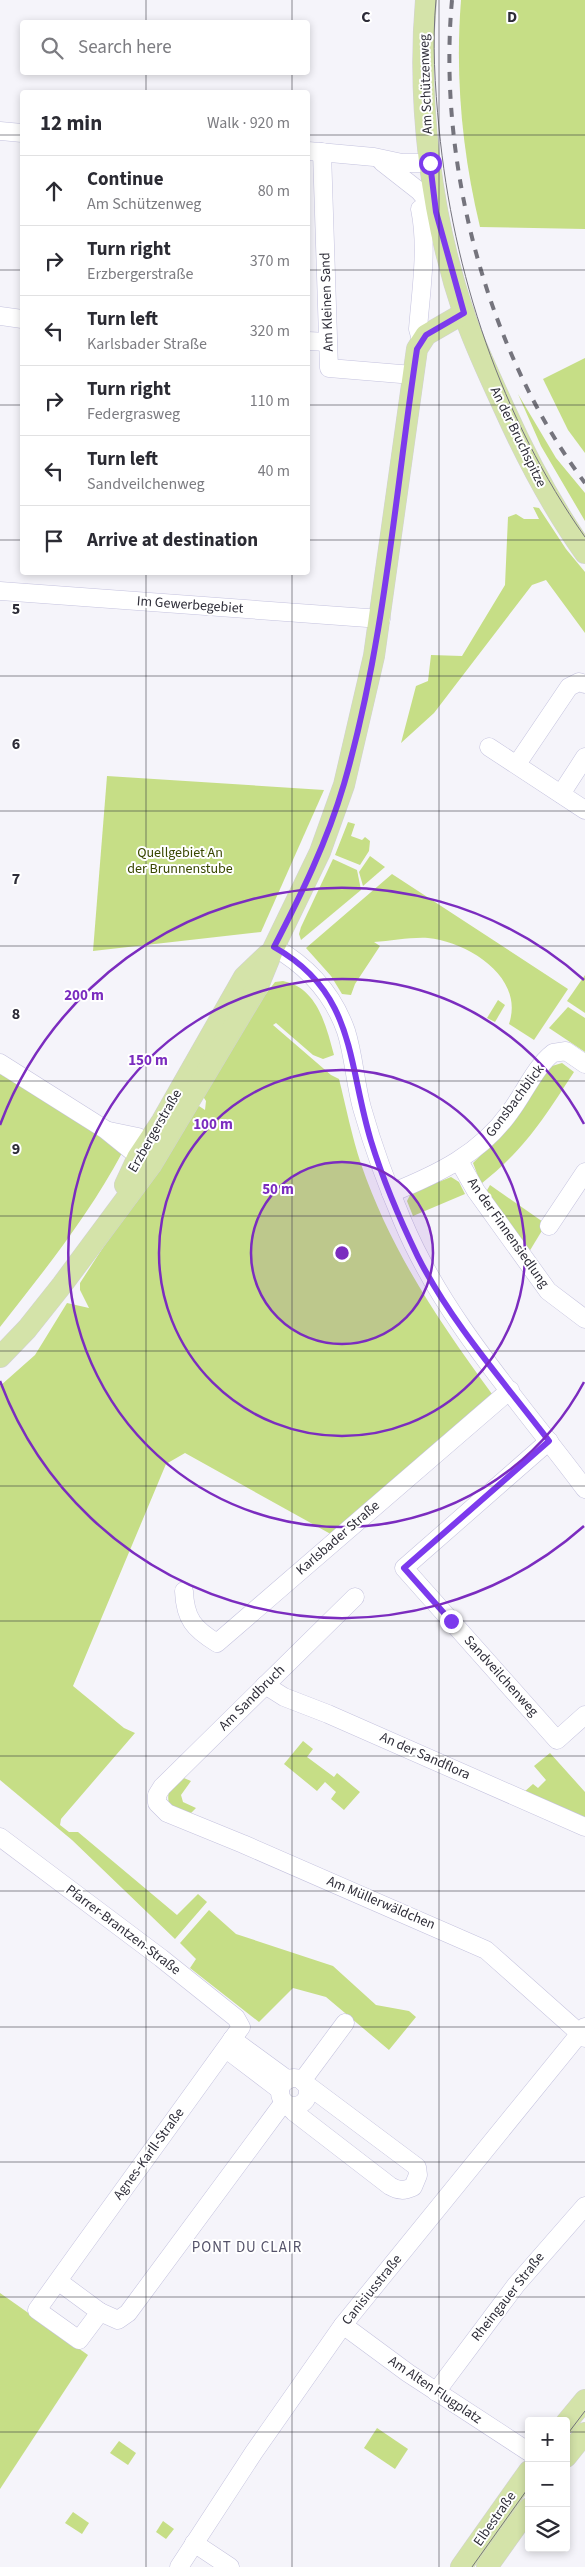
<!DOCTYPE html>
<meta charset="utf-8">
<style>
body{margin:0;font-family:"Source Sans 3",sans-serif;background:#f2f2f3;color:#2b2b33}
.controls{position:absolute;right:15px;bottom:15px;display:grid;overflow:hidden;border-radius:5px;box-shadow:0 2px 8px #0003}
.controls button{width:45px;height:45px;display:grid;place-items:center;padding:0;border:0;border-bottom:1px solid #e1e1e2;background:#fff;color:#2b2b33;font:25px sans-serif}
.stop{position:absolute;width:15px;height:15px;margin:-11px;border:4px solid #7c3aed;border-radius:50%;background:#fff}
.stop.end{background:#7c3aed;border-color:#fff;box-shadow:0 1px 5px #0008}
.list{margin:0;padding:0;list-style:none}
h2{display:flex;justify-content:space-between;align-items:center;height:65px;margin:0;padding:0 20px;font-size:21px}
h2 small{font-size:16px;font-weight:400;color:#7c7c81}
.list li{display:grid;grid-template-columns:32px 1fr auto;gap:15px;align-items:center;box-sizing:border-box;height:70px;padding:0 20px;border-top:1px solid #e1e1e2}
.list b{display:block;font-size:19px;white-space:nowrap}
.list p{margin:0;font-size:16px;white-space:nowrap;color:#7c7c81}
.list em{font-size:16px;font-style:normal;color:#7c7c81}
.icon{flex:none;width:28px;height:28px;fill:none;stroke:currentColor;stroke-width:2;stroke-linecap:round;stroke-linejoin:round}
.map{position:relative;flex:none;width:585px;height:2567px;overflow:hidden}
.search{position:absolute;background:#fff;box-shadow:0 2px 8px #0003;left:20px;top:20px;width:290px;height:55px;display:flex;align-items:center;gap:12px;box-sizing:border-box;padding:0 18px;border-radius:5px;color:#7c7c81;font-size:19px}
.panel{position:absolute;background:#fff;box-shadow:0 2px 8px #0003;left:20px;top:90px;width:290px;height:485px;border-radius:5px}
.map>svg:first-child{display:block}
.green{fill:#c6de86}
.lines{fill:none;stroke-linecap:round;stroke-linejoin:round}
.minor-casing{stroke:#c4c2de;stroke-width:19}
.major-casing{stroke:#d1d1d3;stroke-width:22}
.minor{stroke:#fff;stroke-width:18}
.major{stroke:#d4e3a9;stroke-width:21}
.tram{stroke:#75747d;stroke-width:1}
.rail{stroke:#75747d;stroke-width:4;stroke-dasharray:9 9;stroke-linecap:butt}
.route{stroke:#7c3aed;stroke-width:6}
.grid{fill:none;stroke:#2e2d38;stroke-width:1;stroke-opacity:0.55}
.ring{fill:none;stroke:#7b2cbf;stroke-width:2.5}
.labels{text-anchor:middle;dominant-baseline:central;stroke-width:4;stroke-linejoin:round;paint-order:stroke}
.street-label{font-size:14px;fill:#2e2d38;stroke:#fff}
.park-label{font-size:14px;fill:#394700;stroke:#fff}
.neighbourhood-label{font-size:15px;letter-spacing:1px;fill:#545269;stroke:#fff}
.grid-label{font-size:16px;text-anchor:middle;font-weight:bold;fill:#2e2d38;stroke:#fff;stroke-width:4;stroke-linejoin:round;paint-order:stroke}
.centre{fill:#7b2cbf;stroke:#fff;stroke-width:2.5}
.ring-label{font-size:15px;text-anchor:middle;font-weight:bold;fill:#7b2cbf;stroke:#fff;stroke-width:4;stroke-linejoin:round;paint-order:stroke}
</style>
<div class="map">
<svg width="585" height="2567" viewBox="0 0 585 2567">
<rect width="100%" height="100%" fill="#f5f4fa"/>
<g class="green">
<path d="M461,0H585V229L480,227C462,152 455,77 461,0Z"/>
<path d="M585,358V453L568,430L543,379Z"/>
<path d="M518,394L556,458L585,493V521L541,446Z"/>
<path d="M533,507L539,508L566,549L585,572V633L546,580L532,585L434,713L401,743L416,686L428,681L431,655L462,656L505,585L508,517L516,514L524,519H539Z"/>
<path d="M107,776L324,790L261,932L93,951Z"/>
<path d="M348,822L355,824L351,836L362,840L365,837L370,841L369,851L360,865L335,855Z"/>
<path d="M370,856L385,867L363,886L359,872Z"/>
<path d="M333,859L357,870L361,890L301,940L299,934L301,927Z"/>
<path d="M392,874L568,989L534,1040L509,1024C525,977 468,942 428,938C411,937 391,941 374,942L380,946L355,984L351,995L342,994L331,976L306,948Z"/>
<path d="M585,975V1013L567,1001Z"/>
<path d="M283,981C318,988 326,1026 334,1055L323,1059L313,1055L276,1023L273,1025L331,1075L339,1079C346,1107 352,1137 361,1164C391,1251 438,1320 492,1394L336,1537L185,1453L166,1464L73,1686L124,1728L135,1733L61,1819L60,1825L69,1832H78L177,1915L198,1894L207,1902L175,1939L72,1840L0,1780V1386L35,1355L67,1303L89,1308L80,1290V1283L196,1104L205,1110L206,1101L202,1095L265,995L275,982Z"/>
<path d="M498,1000L505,1005L495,1022L487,1018Z"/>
<path d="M568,1007L585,1018V1052L549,1028Z"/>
<path d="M562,1063L574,1072C544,1118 525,1149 481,1184L473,1163L489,1147L547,1070L552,1066Z"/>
<path d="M0,1074L77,1119L122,1153C89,1215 44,1271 0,1327Z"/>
<path d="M451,1177L459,1182L465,1194L413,1216L407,1201L411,1193Z"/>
<path d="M490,1185L546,1224L529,1252L486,1192Z"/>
<path d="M303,1741L313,1749L307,1757L334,1777L337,1773L360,1792L344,1810L331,1799L336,1792L325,1782L317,1791L284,1764Z"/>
<path d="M550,1753L585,1792V1817L523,1793L533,1784L538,1788L546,1780L534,1766Z"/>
<path d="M179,1776L191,1781L181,1795L183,1802L196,1808L186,1818L169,1804C166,1791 172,1785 179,1776Z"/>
<path d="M209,1910L236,1934L333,1966L376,2005L409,2011L416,2017L389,2050L326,1997L293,1988L259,2022L190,1968L196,1959L180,1943Z"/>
<path d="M0,2293L88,2355L0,2489Z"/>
<path d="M377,2428L408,2449L395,2469L364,2448Z"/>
<path d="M119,2441L136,2453L128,2465L110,2453Z"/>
<path d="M73,2512L89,2523L82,2534L65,2523Z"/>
<path d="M163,2521L174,2529L166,2539L156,2532Z"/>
</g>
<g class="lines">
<g class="minor-casing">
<g id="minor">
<path d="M0,131L22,133"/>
<path d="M308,151L374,157L402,163H430"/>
<path d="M322,152L329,368L413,375"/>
<path d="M382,162L419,191L437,212"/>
<path d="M420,209C428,247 421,290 418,329L421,340"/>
<path d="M0,316L22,319"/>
<path d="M308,341L327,342"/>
<path d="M0,591L381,619"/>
<path d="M489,747L585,810"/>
<path d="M517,764L569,687L579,682L585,684"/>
<path d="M561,794L585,757"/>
<path d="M274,947C307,966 333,994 346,1031C354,1056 355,1083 362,1108C373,1147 387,1185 403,1222C444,1320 522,1404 585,1489"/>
<path d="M0,1063L106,1130L148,1164"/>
<path d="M109,1131L138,1137L159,1151"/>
<path d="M459,1161L476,1191L548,1291L585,1319"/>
<path d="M391,1193C438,1174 480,1154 510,1112C524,1094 535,1067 553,1053L566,1051L585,1064"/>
<path d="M549,1226L585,1172"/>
<path d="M549,1441L404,1568L557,1740L585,1715"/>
<path d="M184,1591C185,1619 194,1629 217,1643L510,1390"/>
<path d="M355,1597L162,1787L157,1795V1803L167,1813L243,1844L486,1950L585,2038"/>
<path d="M265,1685L284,1697L328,1714L585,1827"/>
<path d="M0,1837L161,1958L236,2018L241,2027L80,2250L37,2310L79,2340L100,2312L58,2281"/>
<path d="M232,2039L288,2080"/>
<path d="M230,2052L280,2090"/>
<circle cx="294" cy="2092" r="14"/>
<path d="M287,2105L294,2112L390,2186C399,2191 404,2191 413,2187L418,2175L417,2167L302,2081L345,2023"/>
<path d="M100,2312L118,2320L128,2313L284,2102"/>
<path d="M343,2325L408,2373L529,2452"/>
<path d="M436,2392L516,2285L585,2206"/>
<path d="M194,2543L230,2567"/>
<path d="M179,2567L254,2452L343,2325L585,2027"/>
</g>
</g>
<g class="major-casing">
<g id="major">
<path d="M426,0C417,102 431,217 464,314C475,346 490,377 504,408C527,459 552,507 585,553"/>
<path d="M125,1185L138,1157L162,1121L244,977L267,955"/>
<path d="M0,1357L27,1329L62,1285L151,1165L258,986L274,947L320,852L344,785L374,656L417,349L426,335L464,313"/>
<path d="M566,2423L585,2400"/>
<path d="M566,2457L585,2433"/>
<path d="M461,2567L529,2471"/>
<path d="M487,2567L529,2508"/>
</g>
</g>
<use href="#minor" class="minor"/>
<use href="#major" class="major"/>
<g class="tram">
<path d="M436,0C432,43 435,86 439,128C453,273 501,418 585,537"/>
<path d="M566,2436L585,2411"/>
<path d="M472,2567L529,2487"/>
</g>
<path class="rail" d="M452,0C437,162 487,352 585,483"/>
</g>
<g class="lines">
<path class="route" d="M430,163L436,212L464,313L426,335L417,349C395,494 385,642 344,784C327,842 301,895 274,947C356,993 347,1062 371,1141C383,1180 400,1220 418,1257C452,1324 504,1382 549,1441L404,1568L451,1621"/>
</g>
<path class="grid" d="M146,0V22M292,0V22M439,0V2567M146,72V92M292,72V92M0,135H22M308,135H585M0,270H22M308,270H585M0,405H22M308,405H585M0,540H22M308,540H585M146,572V2567M292,572V2567M0,676H585M0,811H585M0,946H585M0,1081H585M0,1216H585M0,1351H585M0,1486H585M0,1621H585M0,1756H585M0,1891H585M0,2027H585M0,2162H585M0,2297H585M0,2432H529M566,2432H585"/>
<circle cx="342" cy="1253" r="91" fill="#7b2cbf" fill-opacity=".12"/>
<g class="ring">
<circle cx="342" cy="1253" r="91"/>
<circle cx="342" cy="1253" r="183"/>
<path d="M584 1382A274 274 0 1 1 584 1124"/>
<path d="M584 1526A365 365 0 0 1 0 1381M0 1125A365 365 0 0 1 584 980"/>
</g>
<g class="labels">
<g class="street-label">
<text transform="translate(426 84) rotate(-92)">Am Schützenweg</text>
<text transform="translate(327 302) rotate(-92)">Am Kleinen Sand</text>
<text transform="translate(518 437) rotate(64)">An der Bruchspitze</text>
<text transform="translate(190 605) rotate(4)">Im Gewerbegebiet</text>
<text transform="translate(515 1101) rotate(-53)">Gonsbachblick</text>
<text transform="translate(155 1131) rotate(-60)">Erzbergerstraße</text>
<text transform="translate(508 1233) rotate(55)">An der Finnensiedlung</text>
<text transform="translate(338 1538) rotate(-41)">Karlsbader Straße</text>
<text transform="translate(501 1676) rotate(48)">Sandveilchenweg</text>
<text transform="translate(252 1698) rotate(-45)">Am Sandbruch</text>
<text transform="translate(425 1756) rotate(24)">An der Sandflora</text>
<text transform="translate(381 1903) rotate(23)">Am Müllerwäldchen</text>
<text transform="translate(123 1930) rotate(37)">Pfarrer-Brantzen-Straße</text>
<text transform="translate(149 2154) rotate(-54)">Agnes-Karll-Straße</text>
<text transform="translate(372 2290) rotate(-51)">Canisiusstraße</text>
<text transform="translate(508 2297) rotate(-52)">Rheingauer Straße</text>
<text transform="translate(435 2390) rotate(34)">Am Alten Flugplatz</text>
<text transform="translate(495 2519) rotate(-55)">Elbestraße</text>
</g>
<g class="park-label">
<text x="180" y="853">Quellgebiet An<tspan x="180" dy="16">der Brunnenstube</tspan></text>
</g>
<g class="neighbourhood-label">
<text x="247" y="2247">PONT DU CLAIR</text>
</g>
</g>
<g class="grid-label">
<text x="366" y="22">C</text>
<text x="512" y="22">D</text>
<text x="16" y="614">5</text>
<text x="16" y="749">6</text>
<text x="16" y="884">7</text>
<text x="16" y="1019">8</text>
<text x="16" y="1154">9</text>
</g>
<circle cx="342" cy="1253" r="8" class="centre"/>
<g class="ring-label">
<text x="84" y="1000">200 m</text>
<text x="148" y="1065">150 m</text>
<text x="213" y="1129">100 m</text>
<text x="278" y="1194">50 m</text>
</g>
</svg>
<div class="controls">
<button>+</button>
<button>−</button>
<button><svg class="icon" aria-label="layers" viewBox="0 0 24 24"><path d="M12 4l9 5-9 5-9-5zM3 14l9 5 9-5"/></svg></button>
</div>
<div class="stop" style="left:430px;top:163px"></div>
<div class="stop end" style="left:451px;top:1621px"></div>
<div class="search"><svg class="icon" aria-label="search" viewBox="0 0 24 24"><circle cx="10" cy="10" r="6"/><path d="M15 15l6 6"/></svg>Search here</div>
<section class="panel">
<h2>12 min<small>Walk · 920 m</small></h2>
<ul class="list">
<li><svg class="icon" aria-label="ahead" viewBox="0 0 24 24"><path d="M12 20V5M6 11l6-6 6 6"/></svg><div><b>Continue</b><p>Am Schützenweg</p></div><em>80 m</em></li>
<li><svg class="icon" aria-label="right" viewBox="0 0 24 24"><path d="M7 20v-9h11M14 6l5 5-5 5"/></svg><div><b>Turn right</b><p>Erzbergerstraße</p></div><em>370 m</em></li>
<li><svg class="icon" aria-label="left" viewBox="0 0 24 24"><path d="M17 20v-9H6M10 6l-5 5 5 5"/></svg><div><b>Turn left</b><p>Karlsbader Straße</p></div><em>320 m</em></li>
<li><svg class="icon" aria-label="right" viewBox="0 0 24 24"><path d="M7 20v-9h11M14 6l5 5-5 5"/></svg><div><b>Turn right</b><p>Federgrasweg</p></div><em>110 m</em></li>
<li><svg class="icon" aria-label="left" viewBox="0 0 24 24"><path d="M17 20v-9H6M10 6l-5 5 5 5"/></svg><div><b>Turn left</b><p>Sandveilchenweg</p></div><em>40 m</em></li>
<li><svg class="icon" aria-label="arrive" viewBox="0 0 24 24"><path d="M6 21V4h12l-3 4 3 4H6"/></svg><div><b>Arrive at destination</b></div></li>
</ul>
</section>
</div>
